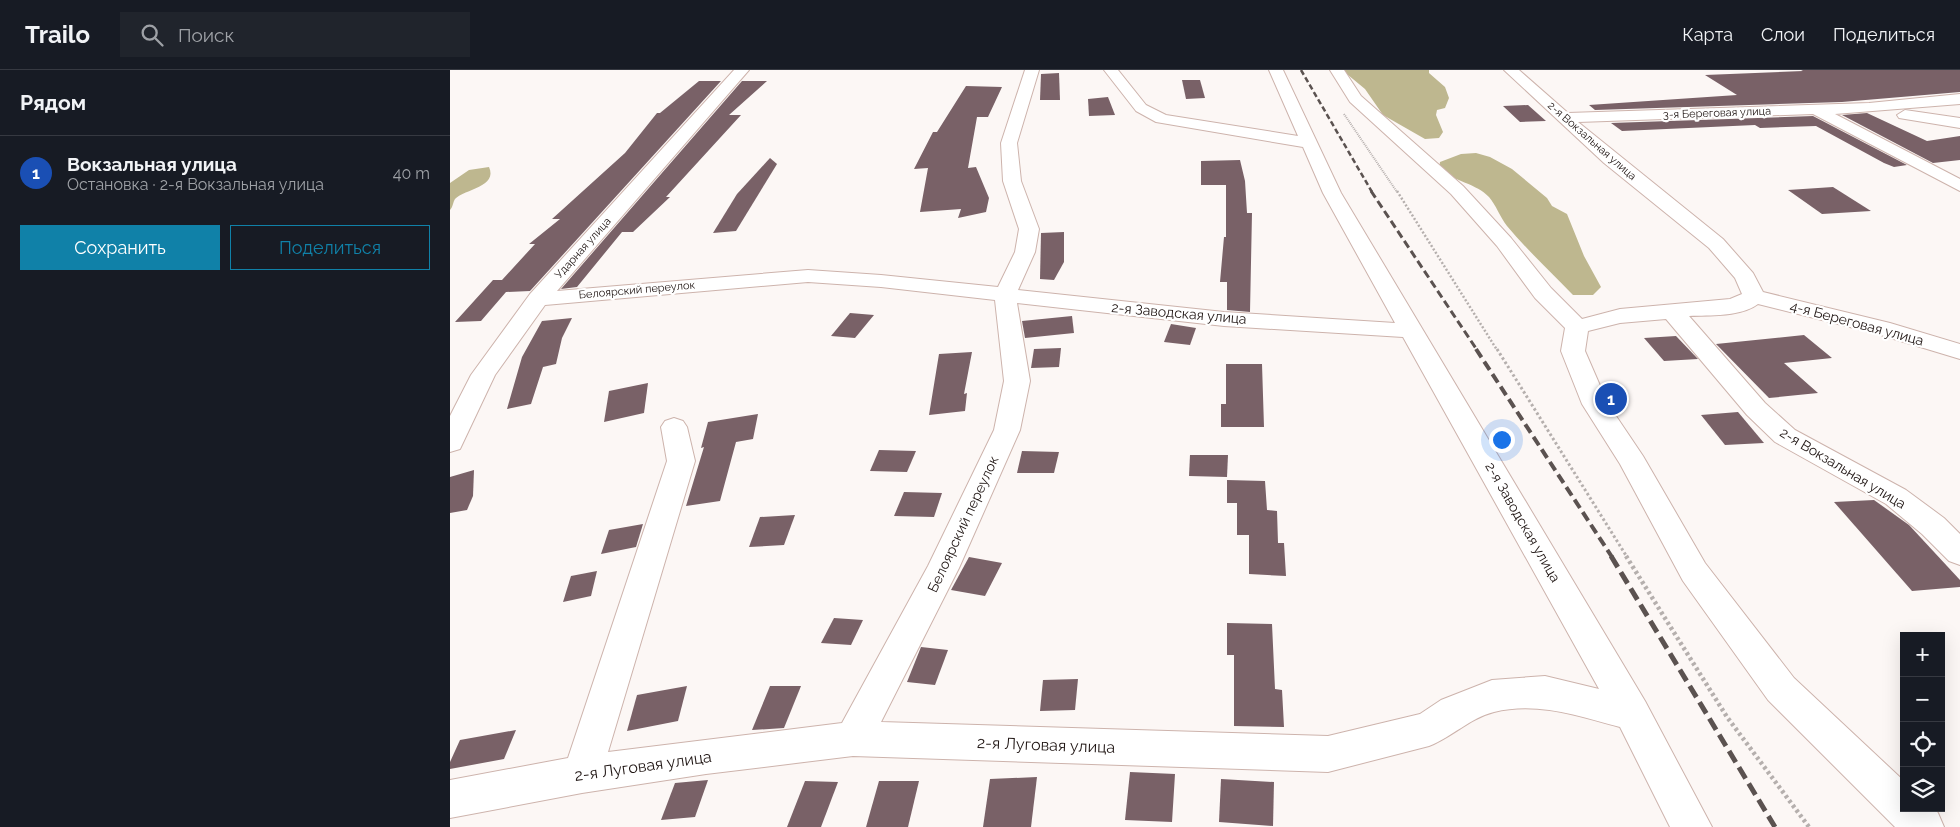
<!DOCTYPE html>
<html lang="ru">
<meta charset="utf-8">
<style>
body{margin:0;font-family:Raleway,sans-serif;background:#20242c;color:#f1f3f6}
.controls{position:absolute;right:15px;bottom:15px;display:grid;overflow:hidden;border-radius:0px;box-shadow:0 5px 20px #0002}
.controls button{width:45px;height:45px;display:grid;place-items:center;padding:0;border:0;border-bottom:1px solid #363941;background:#171b24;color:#f1f3f6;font:25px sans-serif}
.you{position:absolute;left:1051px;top:369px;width:18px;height:18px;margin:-12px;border:4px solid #fff;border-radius:50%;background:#1a73e8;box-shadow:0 0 0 8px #1a73e833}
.badge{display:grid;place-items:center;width:32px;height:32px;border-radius:50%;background:#1081a8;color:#fff;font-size:16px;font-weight:700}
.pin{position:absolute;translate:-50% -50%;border:2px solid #fff;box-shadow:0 1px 5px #0006}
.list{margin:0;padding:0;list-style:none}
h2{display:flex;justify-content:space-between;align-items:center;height:65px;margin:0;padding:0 20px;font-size:21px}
h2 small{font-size:16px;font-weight:400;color:#9ea1a6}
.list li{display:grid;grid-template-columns:32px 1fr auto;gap:15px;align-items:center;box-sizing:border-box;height:75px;padding:0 20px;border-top:1px solid #363941}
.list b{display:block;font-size:19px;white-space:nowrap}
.list p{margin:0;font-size:16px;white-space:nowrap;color:#9ea1a6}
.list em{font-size:16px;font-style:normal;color:#9ea1a6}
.actions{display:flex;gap:10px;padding:15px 20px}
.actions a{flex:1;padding:11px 0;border:1px solid #1081a8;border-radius:0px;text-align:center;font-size:18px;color:#1081a8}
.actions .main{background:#1081a8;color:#fff}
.icon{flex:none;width:28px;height:28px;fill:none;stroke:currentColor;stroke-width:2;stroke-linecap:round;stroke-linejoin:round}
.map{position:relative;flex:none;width:1510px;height:757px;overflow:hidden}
header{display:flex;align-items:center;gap:30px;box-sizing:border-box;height:70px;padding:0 25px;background:#171b24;border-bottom:1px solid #363941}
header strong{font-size:24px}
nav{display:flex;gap:28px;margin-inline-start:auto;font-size:18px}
.search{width:350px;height:45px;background:#20242c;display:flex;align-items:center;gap:12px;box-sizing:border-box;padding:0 18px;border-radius:0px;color:#9ea1a6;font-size:19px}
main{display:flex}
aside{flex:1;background:#171b24}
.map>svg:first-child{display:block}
.forest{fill:#beb78f}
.building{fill:#796167}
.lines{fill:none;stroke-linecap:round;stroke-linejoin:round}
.minor-casing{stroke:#cdb3ac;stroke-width:2}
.path-far3{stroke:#b5afad;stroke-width:2;stroke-dasharray:1 1;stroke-linecap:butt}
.path-far2{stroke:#b5afad;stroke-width:2.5;stroke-dasharray:2 2;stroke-linecap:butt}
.path-far1{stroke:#b5afad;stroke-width:3;stroke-dasharray:2.5 2.5;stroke-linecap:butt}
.path{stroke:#b5afad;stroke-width:4.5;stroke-dasharray:3 3;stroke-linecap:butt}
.minor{fill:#fff;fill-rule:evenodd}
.rail-far3{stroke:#5b5250;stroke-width:2.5;stroke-dasharray:5.5 3;stroke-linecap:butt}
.rail-far2{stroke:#5b5250;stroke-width:3;stroke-dasharray:8 4;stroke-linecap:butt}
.rail-far1{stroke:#5b5250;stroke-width:4;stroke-dasharray:10 5;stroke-linecap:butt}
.rail{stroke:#5b5250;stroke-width:5;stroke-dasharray:13 6;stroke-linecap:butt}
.labels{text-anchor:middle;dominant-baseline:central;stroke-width:4.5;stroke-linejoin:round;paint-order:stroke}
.far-street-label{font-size:11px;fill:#1f1513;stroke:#fff}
.street-label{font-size:14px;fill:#1f1513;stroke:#fff}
.near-street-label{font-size:16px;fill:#1f1513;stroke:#fff}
</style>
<header>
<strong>Trailo</strong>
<div class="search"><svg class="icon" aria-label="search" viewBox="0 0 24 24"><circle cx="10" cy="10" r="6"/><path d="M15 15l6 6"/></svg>Поиск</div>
<nav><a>Карта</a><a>Слои</a><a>Поделиться</a></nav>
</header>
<main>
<aside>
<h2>Рядом<small></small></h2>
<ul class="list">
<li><span class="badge" style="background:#1a4fb4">1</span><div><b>Вокзальная улица</b><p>Остановка · 2-я Вокзальная улица</p></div><em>40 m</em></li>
</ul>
<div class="actions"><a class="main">Сохранить</a><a>Поделиться</a></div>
</aside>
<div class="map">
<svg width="1510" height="757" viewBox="0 0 1510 757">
<rect width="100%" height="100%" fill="#fcf7f5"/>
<g class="forest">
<path d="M892,0H979V3L995,17L999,28L995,38L987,40L986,45L993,62L989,68L975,69L933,45L915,19Z"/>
<path d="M1026,83L1040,87L1062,99L1097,128L1102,136L1117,144L1134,186L1151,217L1143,225H1123C1101,202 1077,180 1057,156C1050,147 1046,135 1039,127C1027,114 1004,111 989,99L990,92L1011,84Z"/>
<path d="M39,97C48,117 15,119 5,129C3,132 3,137 0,140V113L19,100Z"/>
</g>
<g class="building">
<path d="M1351,0H1510V22L1392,32L1145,40L1139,35L1287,25L1255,5L1353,1Z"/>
<path d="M609,3L610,30H590L591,4Z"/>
<path d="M732,10H750L755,28L736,29Z"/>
<path d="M249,11H271L80,221L56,222L31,251L5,252L43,210H52L85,174H79L110,149H102L175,83L207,43H210Z"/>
<path d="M292,11H317L279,45H291L216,127H220L183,162H172L127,217L111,219Z"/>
<path d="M516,16L552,17L538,47H527L518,98L526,97L539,128L536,142L508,148L511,139L470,142L478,98L464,99L483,62H487Z"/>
<path d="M658,27L665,45L639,46L638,29Z"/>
<path d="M1078,35L1096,51L1070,52L1053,36Z"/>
<path d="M1417,43L1477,71L1510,66V90L1483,93L1392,45Z"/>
<path d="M1363,46L1457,95L1444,97L1434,93L1366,56L1310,58L1305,55L1172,61L1161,53Z"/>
<path d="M320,88L327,94L286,161L263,163L287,124Z"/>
<path d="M790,90L795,111L797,143H802L800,242L777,240V212H770L774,167H776V115H751V91Z"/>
<path d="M1383,117L1421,141L1372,144L1338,120Z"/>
<path d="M614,162V192L604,210L590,209L591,163Z"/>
<path d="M400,243L424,245L405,268L381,266Z"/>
<path d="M622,246L624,263L575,268L572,251Z"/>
<path d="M122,248L112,268L106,294L93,297L81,334L57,339L72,287L92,251Z"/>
<path d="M721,254L746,258L740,275L714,272Z"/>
<path d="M1354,265L1382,288L1334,293L1368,323L1319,328L1266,274Z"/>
<path d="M1226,266L1248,289L1214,291L1194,268Z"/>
<path d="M611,278L609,297L581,298L584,279Z"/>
<path d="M522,282L514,324L517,323L515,341L479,345L489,284Z"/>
<path d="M776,294H812L814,357H771V334H776Z"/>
<path d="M198,313L194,343L154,352L159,321Z"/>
<path d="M1288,342L1314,373L1275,375L1251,345Z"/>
<path d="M308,344L303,369L286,372L270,431L236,436L254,377L251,378L258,352Z"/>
<path d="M429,380L466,381L457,402L420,401Z"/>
<path d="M572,381L609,382L604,403H567Z"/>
<path d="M740,385H778L777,407L739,406Z"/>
<path d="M24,400L23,426L17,440L0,443V407Z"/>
<path d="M777,410L815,411L817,440L827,441L828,473H834L836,506L799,504V465H787V433H777Z"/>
<path d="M454,422L492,423L484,447L444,446Z"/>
<path d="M1424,430L1459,455L1510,510V517L1462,521L1384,432Z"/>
<path d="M345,445L334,475L299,477L310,447Z"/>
<path d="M193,454L186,477L151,484L159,460Z"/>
<path d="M519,487L552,493L535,526L501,520Z"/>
<path d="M147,501L141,526L113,532L121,506Z"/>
<path d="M384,548L413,550L401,575L371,573Z"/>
<path d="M777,553L822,554L825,619L832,620L834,657L784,656V585H777Z"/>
<path d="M471,577L498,580L485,615L457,612Z"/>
<path d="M628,609L625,640L590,641L593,610Z"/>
<path d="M237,616L228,651L177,661L187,625Z"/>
<path d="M320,616H351L334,658L302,660Z"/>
<path d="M66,660L54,689L0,699V692L10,670Z"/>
<path d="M680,702L725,704L722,752L675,750Z"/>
<path d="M587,707L581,757H533L540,709Z"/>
<path d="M771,709L824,712L823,756L769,752Z"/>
<path d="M258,710L245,747L211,750L225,713Z"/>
<path d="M355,711L388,712L371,757H337Z"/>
<path d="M429,711H469L458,757H416Z"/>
</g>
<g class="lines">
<g class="minor-casing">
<g id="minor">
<path d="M284,0H299L107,221L358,200L431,205L548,217L565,182L569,159L553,111L551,73L575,0H589L567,73L571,111L589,159L585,182L568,220L774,242L945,253L873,123L853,77L706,52L686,41L654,0H668L696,35L716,45L848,66L819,0H833L891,123L1195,631L1262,757H1220L1170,657C1129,646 1086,631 1044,642C1020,648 1002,667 979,676L878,702L403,686L256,704L132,723L0,748V710L118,688L217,391L211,357L215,351L224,348L233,351L237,357L245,391L158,682L392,653L478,496L544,360L554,311L545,230L431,217L358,212L95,235L45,305L10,379L0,382V346L21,305L80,224ZM567,233L774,256L953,267L1149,619L1095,606L1042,610L991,630L970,644L878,666L431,652L509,498L570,360L580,311Z"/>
<path d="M880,0H894L911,26L1013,116L1061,168L1101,218L1132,249L1170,239L1280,229L1292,224L1285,208L1259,178L1154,93L1054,0H1069L1118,43L1419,33L1510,24V34L1385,44L1510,109V121L1363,44L1128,52L1273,169L1303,203L1313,222L1440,253L1510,274V289L1424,263L1308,234C1291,247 1260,245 1239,246L1315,333L1345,360L1456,420L1494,448L1510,464V495L1499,491L1472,464L1436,434L1325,372L1297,345L1216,249L1170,253L1138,261L1135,281L1158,334L1193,386L1255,493L1344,608L1454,711V738H1484L1488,743L1494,757H1445L1318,630L1233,511L1170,394L1132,334L1111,281L1115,258L1085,228L1047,176L1001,124L900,32Z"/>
<path d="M1455,40L1510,48V58L1449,48L1447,45Z"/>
</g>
</g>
<path class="path-far3" d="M894,44L947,122"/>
<path class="path-far2" d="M947,121L1047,280"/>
<path class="path-far1" d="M1047,279L1177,487"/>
<path class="path" d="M1176,486L1277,647L1359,757"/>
<use href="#minor" class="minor"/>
<path class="rail-far3" d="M851,0L922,122"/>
<path class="rail-far2" d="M921,121L1027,280"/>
<path class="rail-far1" d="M1026,279L1162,487"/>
<path class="rail" d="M1161,486L1325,757"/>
</g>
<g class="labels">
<g class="far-street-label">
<text transform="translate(1267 43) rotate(-2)">3-я Береговая улица</text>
<text transform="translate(1142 71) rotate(41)">2-я Вокзальная улица</text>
<text transform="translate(133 178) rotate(-48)">Ударная улица</text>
<text transform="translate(187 220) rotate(-5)">Белоярский переулок</text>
</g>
<g class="street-label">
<text transform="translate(729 243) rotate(5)">2-я Заводская улица</text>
<text transform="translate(1407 253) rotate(15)">4-я Береговая улица</text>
<text transform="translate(1393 398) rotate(31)">2-я Вокзальная улица</text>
<text transform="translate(1073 452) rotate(60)">2-я Заводская улица</text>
<text transform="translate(513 454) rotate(-65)">Белоярский переулок</text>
</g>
<g class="near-street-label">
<text transform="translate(596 675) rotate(2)">2-я Луговая улица</text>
<text transform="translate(193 696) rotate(-8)">2-я Луговая улица</text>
</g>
</g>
</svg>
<div class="controls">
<button>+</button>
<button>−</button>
<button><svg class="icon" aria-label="locate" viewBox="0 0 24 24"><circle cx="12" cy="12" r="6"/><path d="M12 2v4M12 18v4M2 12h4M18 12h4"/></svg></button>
<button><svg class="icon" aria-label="layers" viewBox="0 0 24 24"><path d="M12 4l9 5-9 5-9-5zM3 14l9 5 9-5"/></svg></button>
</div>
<div class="you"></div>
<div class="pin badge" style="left:1161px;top:329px;background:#1a4fb4">1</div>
</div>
</main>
